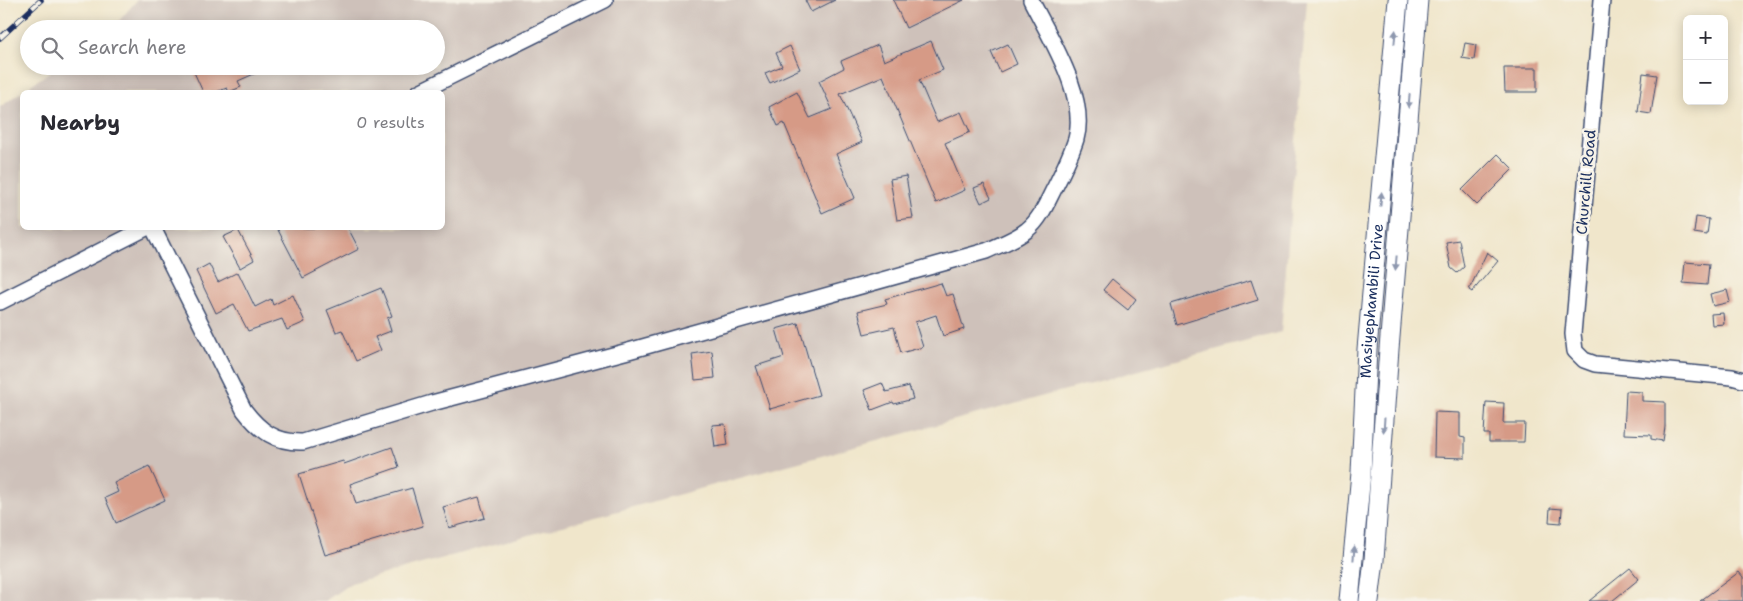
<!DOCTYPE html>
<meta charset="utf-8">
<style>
body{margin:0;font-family:"Shantell Sans",sans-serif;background:#f7f7f7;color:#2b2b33}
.controls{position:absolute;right:15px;top:15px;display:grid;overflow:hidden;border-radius:8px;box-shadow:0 2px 12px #0003}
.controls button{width:45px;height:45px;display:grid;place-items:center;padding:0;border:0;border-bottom:1px solid #e1e1e2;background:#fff;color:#2b2b33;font:25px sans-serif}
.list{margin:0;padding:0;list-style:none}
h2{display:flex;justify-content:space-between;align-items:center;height:65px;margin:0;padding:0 20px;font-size:21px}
h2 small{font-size:16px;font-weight:400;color:#7c7c81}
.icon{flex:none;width:28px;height:28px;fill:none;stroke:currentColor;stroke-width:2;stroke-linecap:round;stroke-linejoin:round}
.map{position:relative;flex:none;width:1743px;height:601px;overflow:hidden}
.search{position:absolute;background:#fff;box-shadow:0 2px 12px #0003;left:20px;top:20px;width:425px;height:55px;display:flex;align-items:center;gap:12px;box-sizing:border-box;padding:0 18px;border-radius:28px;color:#7c7c81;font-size:19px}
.panel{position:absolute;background:#fff;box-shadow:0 2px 12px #0003;left:20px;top:90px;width:425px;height:140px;border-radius:8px}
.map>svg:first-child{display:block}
.industrial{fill:#cec1ba;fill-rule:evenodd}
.building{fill:#d69a86}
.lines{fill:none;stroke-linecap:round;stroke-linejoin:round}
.minor-casing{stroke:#3b4a6e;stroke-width:18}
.major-casing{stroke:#3b4a6e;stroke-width:21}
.minor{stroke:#fff;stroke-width:15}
.major{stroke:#fff;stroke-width:19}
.rail-casing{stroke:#1b2f5e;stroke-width:5.5}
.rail{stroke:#f7f3e8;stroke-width:4;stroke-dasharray:11;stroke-linecap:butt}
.oneway{fill:#8d97ae}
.labels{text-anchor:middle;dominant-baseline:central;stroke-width:5;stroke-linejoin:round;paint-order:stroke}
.street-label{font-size:15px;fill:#1b2f5e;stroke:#f7f3e8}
</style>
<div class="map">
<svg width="1743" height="601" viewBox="0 0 1743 601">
<rect width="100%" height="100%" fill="#f7f3e8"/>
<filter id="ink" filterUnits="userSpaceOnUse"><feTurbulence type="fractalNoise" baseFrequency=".02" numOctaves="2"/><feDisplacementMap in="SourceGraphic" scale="10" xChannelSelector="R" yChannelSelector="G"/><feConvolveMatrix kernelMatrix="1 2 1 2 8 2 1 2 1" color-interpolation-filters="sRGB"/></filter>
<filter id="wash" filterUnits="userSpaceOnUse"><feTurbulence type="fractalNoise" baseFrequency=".0096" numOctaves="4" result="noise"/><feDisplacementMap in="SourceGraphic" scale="20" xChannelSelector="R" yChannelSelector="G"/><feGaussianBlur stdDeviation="1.12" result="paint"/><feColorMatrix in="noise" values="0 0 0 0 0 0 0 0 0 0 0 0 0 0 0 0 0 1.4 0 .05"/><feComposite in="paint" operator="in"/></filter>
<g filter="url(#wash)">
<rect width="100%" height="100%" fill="#f0e6cb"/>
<path class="industrial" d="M137,0H1307L1281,332L351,583L325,601H0V107L58,66H436V29H112ZM22,92H442V228H22Z"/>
<g id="blocks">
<g class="building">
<path d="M805,0H835L811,12Z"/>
<path d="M893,0H964L906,28Z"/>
<path d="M931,41L943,70L919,80L937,122L961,112L970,132L945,143L965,190L936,203L883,76L840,94L862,142L836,154L855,198L822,213L784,123L778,126L769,107L797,92L810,118L832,109L819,81L844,68L841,61L878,45L884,61Z"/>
<path d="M1465,43L1476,45L1474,60L1462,58Z"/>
<path d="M1008,44L1017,64L1000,72L991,52Z"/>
<path d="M790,46L800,69L770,83L765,73L782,66L776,53Z"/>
<path d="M202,66H272L238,81L241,87L229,92L227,88L216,92H203L193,70Z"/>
<path d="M1504,68H1537V92H1505Z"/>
<path d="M1643,73L1657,75L1651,114L1638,112Z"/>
<path d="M1498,154L1513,169L1477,205L1462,190Z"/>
<path d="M906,176L913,218L897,220L890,179Z"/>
<path d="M984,184L991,198L981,203L974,188Z"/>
<path d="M1696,217L1709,219L1707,235L1694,233Z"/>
<path d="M277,228H348L359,249L303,278Z"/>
<path d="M238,230L254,260L240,268L223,237Z"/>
<path d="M1459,240L1464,267L1457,273L1451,268L1446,242Z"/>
<path d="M1487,252L1498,261L1472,292L1469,290Z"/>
<path d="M1685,262L1709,264L1707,285L1683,283Z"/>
<path d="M209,264L218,282L238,272L255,307L271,299L273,305L293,295L305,322L287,330L282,319L248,331L234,304L216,313L196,271Z"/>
<path d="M1112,279L1136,299L1128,310L1103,290Z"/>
<path d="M1251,280L1258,300L1177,325L1171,304Z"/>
<path d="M941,283L946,296L953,294L964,329L943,336L936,315L915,322L923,347L901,353L894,327L864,334L858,311L887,304L885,299Z"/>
<path d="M381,288L392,316L387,318L391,331L375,337L381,350L356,361L342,330L336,332L327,310Z"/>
<path d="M1727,290L1730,302L1713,306L1710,294Z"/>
<path d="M1723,313L1724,324L1712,325L1711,314Z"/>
<path d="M798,323L819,395L770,409L756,366L784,357L776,329Z"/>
<path d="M712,351L715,378L695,380L692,354Z"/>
<path d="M882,383L886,392L909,386L913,399L894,404L893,402L872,410L864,390Z"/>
<path d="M1626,391L1642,392V401L1665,402V427L1663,441L1651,439V435L1624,434Z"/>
<path d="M1486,402L1504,403L1503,423H1525L1524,442H1489V434H1484Z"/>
<path d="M1435,412L1460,413V437L1465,438V458L1434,457Z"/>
<path d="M725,424L728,445L715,447L712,425Z"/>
<path d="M392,447L399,467L350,484L356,504L412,488L423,526L325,555L299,474L343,461L344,464Z"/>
<path d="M149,466L165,500L116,523L105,498L118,492L114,483Z"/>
<path d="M479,497L485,518L449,528L443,507Z"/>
<path d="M1550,508L1562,509L1561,523L1549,522Z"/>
<path d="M1630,568L1639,579L1612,601H1589Z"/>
<path d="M1739,572L1743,577V601H1700Z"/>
</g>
</g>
</g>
<g filter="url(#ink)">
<use href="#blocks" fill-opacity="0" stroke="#3b4a6e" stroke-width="1"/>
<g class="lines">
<g class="minor-casing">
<g id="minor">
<path d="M1602,0L1573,334L1575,351L1584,360L1595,364L1732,377L1743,380"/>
<path d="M419,92L605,0"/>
<path d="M153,228L244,410C260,431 276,443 303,442L432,403L632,350L986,251C999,245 1015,240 1027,230C1041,219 1048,200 1056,185C1063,171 1071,155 1076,139C1088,97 1050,38 1031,0"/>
<path d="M0,302L146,228"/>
</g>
</g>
<g class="major-casing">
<g id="major">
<path id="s1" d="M1349,601L1361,473L1367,349L1398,0"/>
<path d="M1369,601L1374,560L1389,349L1418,0"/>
</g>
</g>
<use href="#minor" class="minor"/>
<use href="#major" class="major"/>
<g class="rail-casing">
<path id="rail" d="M0,38L41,0"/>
</g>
<use href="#rail" class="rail"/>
</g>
<defs><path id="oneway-solid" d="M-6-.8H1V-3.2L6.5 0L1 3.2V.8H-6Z" transform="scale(1.25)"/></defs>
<g class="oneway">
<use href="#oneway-solid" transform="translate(1395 37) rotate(-85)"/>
<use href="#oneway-solid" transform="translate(1409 101) rotate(95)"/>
<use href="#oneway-solid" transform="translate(1381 199) rotate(-85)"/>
<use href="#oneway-solid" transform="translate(1396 263) rotate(95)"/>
<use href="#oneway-solid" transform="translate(1384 425) rotate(94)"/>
<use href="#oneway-solid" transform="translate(1354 553) rotate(-85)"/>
</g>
</g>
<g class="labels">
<g class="street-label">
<text transform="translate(1586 182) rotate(-85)">Churchill Road</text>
<text stroke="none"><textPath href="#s1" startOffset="301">Masiyephambili Drive</textPath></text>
</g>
</g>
</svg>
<div class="controls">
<button>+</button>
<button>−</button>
</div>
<div class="search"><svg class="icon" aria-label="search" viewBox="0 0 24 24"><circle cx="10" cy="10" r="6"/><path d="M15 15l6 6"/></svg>Search here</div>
<section class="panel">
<h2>Nearby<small>0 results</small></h2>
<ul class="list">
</ul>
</section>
</div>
